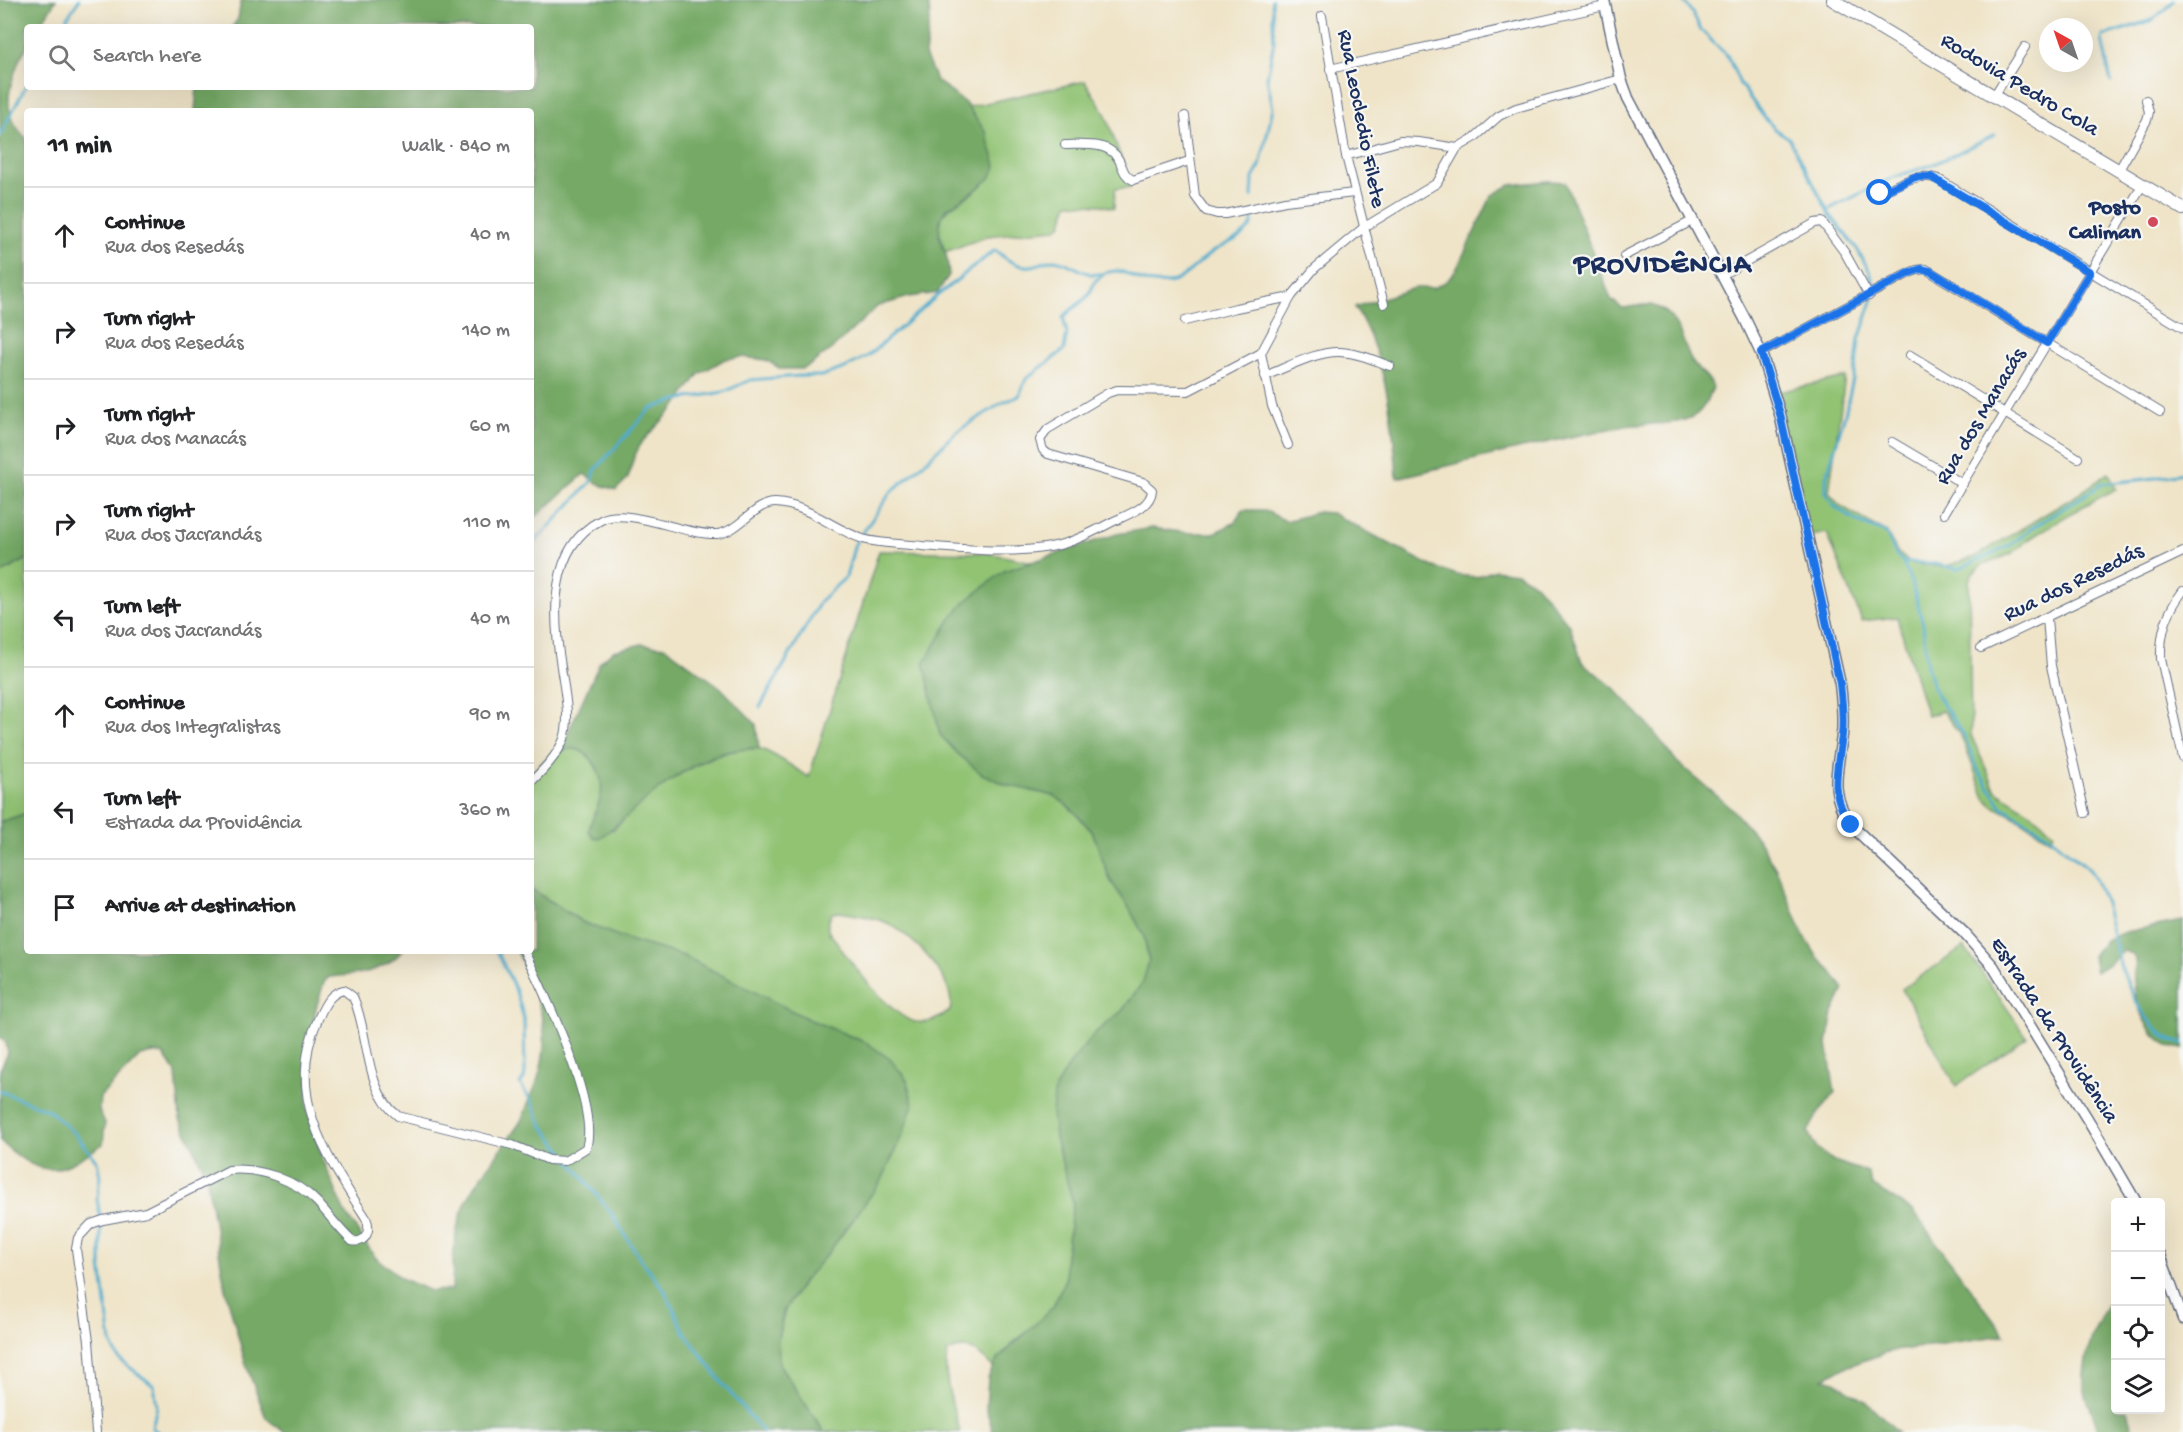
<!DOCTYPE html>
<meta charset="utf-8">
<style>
body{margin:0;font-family:"Gochi Hand",sans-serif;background:#f6f6f6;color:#202124}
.controls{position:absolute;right:18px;bottom:18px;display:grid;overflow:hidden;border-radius:6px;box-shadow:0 6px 24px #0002}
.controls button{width:54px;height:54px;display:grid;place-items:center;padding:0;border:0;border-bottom:2px solid #e0e0e0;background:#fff;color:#202124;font:30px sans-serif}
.compass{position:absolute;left:2039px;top:18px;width:54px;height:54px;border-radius:50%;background:#fff;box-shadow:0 6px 24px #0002;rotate:320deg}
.stop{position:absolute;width:18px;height:18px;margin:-14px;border:4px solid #1a73e8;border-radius:50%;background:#fff}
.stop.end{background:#1a73e8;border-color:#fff;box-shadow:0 2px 6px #0008}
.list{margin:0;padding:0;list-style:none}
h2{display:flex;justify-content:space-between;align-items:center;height:78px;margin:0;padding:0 24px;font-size:26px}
h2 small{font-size:20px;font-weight:400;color:#757577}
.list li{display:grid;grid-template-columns:39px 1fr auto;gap:18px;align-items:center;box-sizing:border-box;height:96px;padding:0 24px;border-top:2px solid #e0e0e0}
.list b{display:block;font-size:22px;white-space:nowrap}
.list p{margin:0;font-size:20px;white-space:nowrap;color:#757577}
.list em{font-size:20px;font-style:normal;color:#757577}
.icon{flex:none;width:33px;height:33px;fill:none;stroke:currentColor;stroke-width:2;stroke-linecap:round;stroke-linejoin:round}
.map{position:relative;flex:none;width:2183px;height:1432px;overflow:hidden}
.search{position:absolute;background:#fff;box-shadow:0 6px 24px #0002;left:24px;top:24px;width:510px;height:66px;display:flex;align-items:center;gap:15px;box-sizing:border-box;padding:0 21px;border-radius:6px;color:#757577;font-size:22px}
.panel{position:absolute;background:#fff;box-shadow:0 6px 24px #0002;left:24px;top:108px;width:510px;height:846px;border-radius:6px}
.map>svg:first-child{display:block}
.green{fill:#91c373;stroke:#567968;stroke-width:1.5;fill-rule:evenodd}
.forest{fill:#74a965;stroke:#486c62;stroke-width:1.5}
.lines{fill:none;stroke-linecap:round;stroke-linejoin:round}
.stream{stroke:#4faccd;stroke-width:3}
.street-casing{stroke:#656e83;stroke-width:10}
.secondary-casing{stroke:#656e83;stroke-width:13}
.primary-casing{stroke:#656e83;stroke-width:14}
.street{stroke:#fff;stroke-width:8}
.secondary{stroke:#fff;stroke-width:10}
.primary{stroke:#fff;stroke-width:12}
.route{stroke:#1a73e8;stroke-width:8}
.poi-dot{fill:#d1495b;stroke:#f6f6f2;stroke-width:2}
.labels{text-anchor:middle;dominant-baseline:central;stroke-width:4.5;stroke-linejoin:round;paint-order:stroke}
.street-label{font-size:22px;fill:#1b2f5e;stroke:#f6f6f2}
.poi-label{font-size:22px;font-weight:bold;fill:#1b2f5e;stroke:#f6f6f2;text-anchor:end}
.district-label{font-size:28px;font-weight:bold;letter-spacing:1.5px;fill:#1b2f5e;stroke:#f6f6f2}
</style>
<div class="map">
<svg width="2183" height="1432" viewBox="0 0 2183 1432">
<rect width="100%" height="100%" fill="#f6f6f2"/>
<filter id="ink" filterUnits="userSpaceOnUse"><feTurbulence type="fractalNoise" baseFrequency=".0167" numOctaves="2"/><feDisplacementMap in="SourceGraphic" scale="12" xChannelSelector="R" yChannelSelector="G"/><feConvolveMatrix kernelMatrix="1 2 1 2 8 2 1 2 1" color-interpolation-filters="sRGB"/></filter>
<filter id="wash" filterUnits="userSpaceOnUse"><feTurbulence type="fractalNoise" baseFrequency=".008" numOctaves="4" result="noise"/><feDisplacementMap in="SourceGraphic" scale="24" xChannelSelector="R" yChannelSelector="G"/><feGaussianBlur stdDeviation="1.35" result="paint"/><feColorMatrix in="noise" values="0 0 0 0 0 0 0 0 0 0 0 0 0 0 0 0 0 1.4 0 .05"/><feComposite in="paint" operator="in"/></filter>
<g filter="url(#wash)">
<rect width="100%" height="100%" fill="#efe4c8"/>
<g class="green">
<path d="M1085,81L1106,115L1131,187L1115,189L1114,208L1101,205L1068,203L1062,224L1055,229L988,236L945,252C931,214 943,212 972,193C978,189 984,183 990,178L986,133L968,107Z"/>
<path d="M1845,377L1829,492L1839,505L1887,533L1898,553L1911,563L1943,567L1975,557L2077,495L2109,473L2116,489C2086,504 2056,522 2028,540C2023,544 2019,549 2014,552C1995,563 1981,558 1969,580L1971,735L1996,791L2031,813L2054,833L2051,840L2022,821L1993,806L1985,798L1961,736L1943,711L1927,716L1897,617L1862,621L1827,533L1806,537L1774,393Z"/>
<path d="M879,551L988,553L1032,562L1004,571L1031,791L1055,796L1075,812L1093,833L1110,880L1128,906L1144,936L1149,961L1143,982L1122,1011L1094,1034L1055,1137L1073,1203L1065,1264L1066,1277L1053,1307L1034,1327L1015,1341L997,1360L994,1368C979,1354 970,1341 948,1352C941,1373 954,1410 960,1432H824L779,1364L778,1338L785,1310L802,1283L854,1219L867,1043L808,1019L730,981L584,923L531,889V775C545,756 576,735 593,762C597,769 602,776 602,784C603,798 596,812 590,825L613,830C646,796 698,753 747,749C751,749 757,748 761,749C777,755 794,768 809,777ZM840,912C855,915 871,916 885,922C912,934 957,980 950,1011C939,1018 930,1024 916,1022C892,1018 850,962 836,941C834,938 829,934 828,930C827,924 829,918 832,913Z"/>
<path d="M27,559V813L0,822V574Z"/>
<path d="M1964,947L2027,1037L1956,1086L1902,989Z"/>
</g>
<g class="forest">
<path d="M0,0H56L39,27H27C27,33 28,40 27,46C26,50 22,54 20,58C8,90 0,114 27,139V559L0,574Z"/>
<path d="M241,0H928L930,16L925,55L936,80L965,103L986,133L996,166L990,178L973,192L945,210L940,219L939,236L947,258L949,275L937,293L909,297L878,306L834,347L810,365L802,369H781L766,360L741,357L725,359L699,374L676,406L642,442L634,457L628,478L616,490L600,485L584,474L531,521V111H195L197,87H531V27H232L238,19Z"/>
<path d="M1548,181L1565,182L1611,299L1622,308C1632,308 1644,302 1654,306C1679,314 1682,344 1693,363C1700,373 1708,374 1713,388C1708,398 1703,412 1692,417C1671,427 1643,422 1620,427C1545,441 1471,461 1397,478C1393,419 1386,358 1355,307L1414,288H1433L1447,281L1456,270L1492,195L1510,185Z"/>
<path d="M1243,510H1264L1286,521L1318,512L1332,513L1431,566L1457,575L1476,577L1495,570L1517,573L1537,585L1570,626L1582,662L1614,688L1649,726L1677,762L1730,807L1758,839L1777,871L1803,934L1818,958L1828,967L1844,989L1833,1013L1827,1044L1835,1092L1819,1112L1808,1132C1819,1161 1842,1164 1868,1172L1872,1185L1913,1211L2005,1335L1888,1352L1846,1367L1823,1378L1835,1381L1867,1402L1898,1432H993L986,1408L988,1378L997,1360L1053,1307L1066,1277L1065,1264L1073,1203L1055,1137L1052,1113L1055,1088L1072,1061L1094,1034L1122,1011L1143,982L1149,961L1144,936L1128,906L1110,880L1093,833L1075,812L1055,796L1007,785L982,774L958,754L940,735L924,663L952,617L966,601L1004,571L1117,534L1152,528L1187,533H1214L1234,523Z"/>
<path d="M642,644L665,647L720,687L756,724L759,748C742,749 724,751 709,758C684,769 659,788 639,806C625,817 614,829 599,838L593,837L589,831C591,820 597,810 600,799C605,781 597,758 579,750C574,748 566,749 560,750L600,662L613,651Z"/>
<path d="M27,813V951H402C384,973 355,975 329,977L324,982L316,1008L311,1034L307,1107L323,1159L344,1211L375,1257L403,1279L430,1291L452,1290C453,1262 453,1231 465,1204C478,1177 502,1149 519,1124C524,1117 526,1107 530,1099C557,1041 542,1006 517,951H531V889L584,923L632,941L684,956L808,1019L867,1043L890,1059L907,1080L913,1105L903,1133L882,1180L829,1252L802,1283L784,1310L778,1338L779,1364L824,1432H284L266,1418L245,1362L225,1288L206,1174L180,1119L176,1073L163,1054L153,1053L140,1056L100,1097L99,1110L105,1123L103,1144C57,1175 44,1181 0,1141V1070L8,1053L6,1043L0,1037V822Z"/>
<path d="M2183,921V1049C2150,1045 2136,1011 2134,982C2132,970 2139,967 2133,954L2124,951L2110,963L2096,972L2093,956L2105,940L2125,932Z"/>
<path d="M2115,1294L2116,1410H2127L2133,1432H2098C2096,1416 2086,1402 2084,1387C2082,1355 2097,1318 2115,1294Z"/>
</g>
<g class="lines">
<g class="stream">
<path d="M1683,0L1693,14L1701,30L1728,57L1740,84L1764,117L1775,129L1789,138L1830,215L1857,249L1870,272L1875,289"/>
<path d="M61,27L79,0"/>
<path d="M2111,82L2102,40L2103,36L2152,20L2166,9L2174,0"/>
<path d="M0,135L27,84"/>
<path d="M1252,197L1253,178L1260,166L1273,108L1267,78L1274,42L1272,0"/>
<path d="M1827,210L1892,178L1934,164L1995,135"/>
<path d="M1874,295L1859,339L1856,366L1845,414L1826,478V493L1834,506L1841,511L1858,522L1884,532L1888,536L1895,553L1903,562L1913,587L1923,624L1927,666L1932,683L1938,697L1964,735L1979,772L2002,807L2045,833L2088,868L2094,876L2105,903L2121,968L2136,1002L2146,1017L2163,1035L2171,1040L2183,1044"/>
<path d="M531,546L591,482L596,469L650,409L676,400L724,392L750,380L799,376H821L845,368L868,356L938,295L995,250C1007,260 1020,270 1036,265C1041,264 1047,260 1053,260C1065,260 1079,271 1091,274C1101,276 1109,270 1118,271C1127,272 1135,279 1144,281C1179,291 1186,271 1211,253C1224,243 1242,240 1252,225V218"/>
<path d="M1903,562L1931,563L1958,569L2009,546L2032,528L2102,484L2155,478L2183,473"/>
<path d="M760,707L821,600L846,577L855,544L891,492L921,466L956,432L1002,403L1019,396L1026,379L1064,350L1067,333L1063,317L1088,296L1096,280L1102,276"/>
<path d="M497,951L516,991L524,1019L525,1071L524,1079L520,1084L532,1102L542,1125L611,1213L639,1257L665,1291L685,1333L723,1384L763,1432"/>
<path d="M0,1091L50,1111L76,1135L97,1161L100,1176L97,1199L101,1221V1265L111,1343L119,1359L154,1386L157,1406L152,1428L158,1432"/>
</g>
</g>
</g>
<g filter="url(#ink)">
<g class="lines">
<g class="street-casing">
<g id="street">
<path d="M1322,16L1346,156L1384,304"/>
<path d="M1330,69L1605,6"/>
<path d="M1994,96L2025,47"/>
<path d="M1185,116L1195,196L1206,211L1217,214H1225L1285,201L1354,193"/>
<path d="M1065,145C1083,145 1109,141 1119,160C1123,168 1124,176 1133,180L1189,161"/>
<path d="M1346,156L1400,141L1419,142L1457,148"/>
<path d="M2119,170L2147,120L2149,112L2146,100"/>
<path d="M1880,193C1898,185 1918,171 1938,179L2183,328"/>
<path d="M1624,256L1692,221"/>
<path d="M1722,275L1815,223L1822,222L1845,253L1869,296"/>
<path d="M1185,321L1236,308L1291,297"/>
<path d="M1261,353L1272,406L1288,445"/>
<path d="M1761,353L1909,273L1917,270L1926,269L2160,412"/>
<path d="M1910,355L2078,458"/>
<path d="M1265,376C1288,367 1316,351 1340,352C1358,353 1374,360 1390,366"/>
<path d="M1892,442L1963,484"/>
<path d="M1944,514L2143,184"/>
<path d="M2183,591C2167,612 2160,632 2161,659L2183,758"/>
<path d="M2047,618L2051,666L2085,813"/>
<path d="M1981,648L2183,552"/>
<path d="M531,782C544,769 557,756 564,739C571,717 564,689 561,667C553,617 548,547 601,520C627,506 686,536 717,534C739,532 755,502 776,503C808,505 833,529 863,539C882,544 903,544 922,546C964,549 1026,556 1066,543C1082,538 1097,530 1112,522C1126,515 1151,508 1152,490L1143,482L1048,454L1043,450L1040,440L1048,429L1108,393L1117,390L1188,391L1261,353L1291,297L1314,269L1363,228L1437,183L1457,148L1474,138L1499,116L1516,108L1621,79"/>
<path d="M96,1432L89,1341L76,1249L78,1238L91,1224L103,1220L146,1212L229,1170C259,1167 296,1180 317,1202C329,1215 339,1229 352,1241C367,1244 371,1229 366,1218C326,1156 284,1095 318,1019C324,1006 329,993 344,990L353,997C370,1033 363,1089 398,1116L512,1145L549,1160L565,1161L586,1148C600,1107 543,990 524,951"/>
</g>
</g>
<g class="secondary-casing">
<g id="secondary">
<path d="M1604,0L1621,79L1628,98L1745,319L1761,353L1780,414L1840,684C1842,701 1844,718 1842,735C1838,770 1828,793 1851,825L1964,933L1993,966L2088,1120L2136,1202"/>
<path d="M2160,1255L2183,1319"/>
</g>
</g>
<g class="primary-casing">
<path id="primary" d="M1833,0L2183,209"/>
</g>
<use href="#street" class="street"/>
<use href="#secondary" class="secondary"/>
<use href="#primary" class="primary"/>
</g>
</g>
<g class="lines" filter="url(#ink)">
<path class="route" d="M1851,825C1828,793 1838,770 1842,735C1844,718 1842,701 1840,684L1780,414L1761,353L1909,273L1921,269L1930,271L2047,343L2090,272L1931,177H1915L1880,193"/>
</g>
<circle class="poi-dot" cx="2153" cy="222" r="6"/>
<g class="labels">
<g class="street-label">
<text transform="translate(2019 86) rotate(31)">Rodovia Pedro Cola</text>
<text transform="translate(1360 119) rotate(79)">Rua Leocledio Filete</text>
<text transform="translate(1982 417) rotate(-59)">Rua dos Manacás</text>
<text transform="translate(2074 584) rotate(-26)">Rua dos Resedás</text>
<text transform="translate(2053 1031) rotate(57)">Estrada da Providência</text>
</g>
<g class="poi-label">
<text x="2141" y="209">Posto<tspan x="2141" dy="25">Caliman</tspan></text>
</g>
<g class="district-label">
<text x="1663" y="266">PROVIDÊNCIA</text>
</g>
</g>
</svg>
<div class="controls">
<button>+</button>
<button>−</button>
<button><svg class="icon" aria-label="locate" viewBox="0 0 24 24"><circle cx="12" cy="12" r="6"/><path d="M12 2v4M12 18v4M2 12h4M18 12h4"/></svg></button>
<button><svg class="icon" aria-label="layers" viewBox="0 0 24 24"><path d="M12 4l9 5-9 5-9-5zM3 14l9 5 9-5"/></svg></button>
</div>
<svg class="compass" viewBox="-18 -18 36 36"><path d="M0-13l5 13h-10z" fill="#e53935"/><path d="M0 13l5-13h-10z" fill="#757577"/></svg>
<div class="stop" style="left:1880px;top:193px"></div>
<div class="stop end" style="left:1851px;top:825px"></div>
<div class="search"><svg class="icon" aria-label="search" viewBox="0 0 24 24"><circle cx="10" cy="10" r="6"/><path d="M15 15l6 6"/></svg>Search here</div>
<section class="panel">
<h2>11 min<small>Walk · 840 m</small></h2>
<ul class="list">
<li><svg class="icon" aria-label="ahead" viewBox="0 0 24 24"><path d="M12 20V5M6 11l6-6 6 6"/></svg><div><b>Continue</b><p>Rua dos Resedás</p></div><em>40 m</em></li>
<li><svg class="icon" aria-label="right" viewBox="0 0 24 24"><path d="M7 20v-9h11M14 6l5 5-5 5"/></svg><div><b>Turn right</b><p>Rua dos Resedás</p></div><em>140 m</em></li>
<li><svg class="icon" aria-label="right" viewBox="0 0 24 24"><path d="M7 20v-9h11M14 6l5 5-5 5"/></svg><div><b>Turn right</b><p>Rua dos Manacás</p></div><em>60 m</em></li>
<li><svg class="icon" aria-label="right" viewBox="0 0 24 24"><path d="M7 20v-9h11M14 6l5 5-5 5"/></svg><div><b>Turn right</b><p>Rua dos Jacrandás</p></div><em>110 m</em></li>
<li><svg class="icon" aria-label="left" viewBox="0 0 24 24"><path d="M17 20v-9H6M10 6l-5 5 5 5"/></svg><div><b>Turn left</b><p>Rua dos Jacrandás</p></div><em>40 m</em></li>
<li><svg class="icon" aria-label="ahead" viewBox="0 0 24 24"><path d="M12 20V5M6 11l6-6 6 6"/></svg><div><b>Continue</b><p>Rua dos Integralistas</p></div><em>90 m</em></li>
<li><svg class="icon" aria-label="left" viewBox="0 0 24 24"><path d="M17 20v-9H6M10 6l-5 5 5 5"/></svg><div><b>Turn left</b><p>Estrada da Providência</p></div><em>360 m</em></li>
<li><svg class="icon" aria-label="arrive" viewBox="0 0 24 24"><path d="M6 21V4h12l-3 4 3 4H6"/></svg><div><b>Arrive at destination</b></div></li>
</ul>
</section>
</div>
